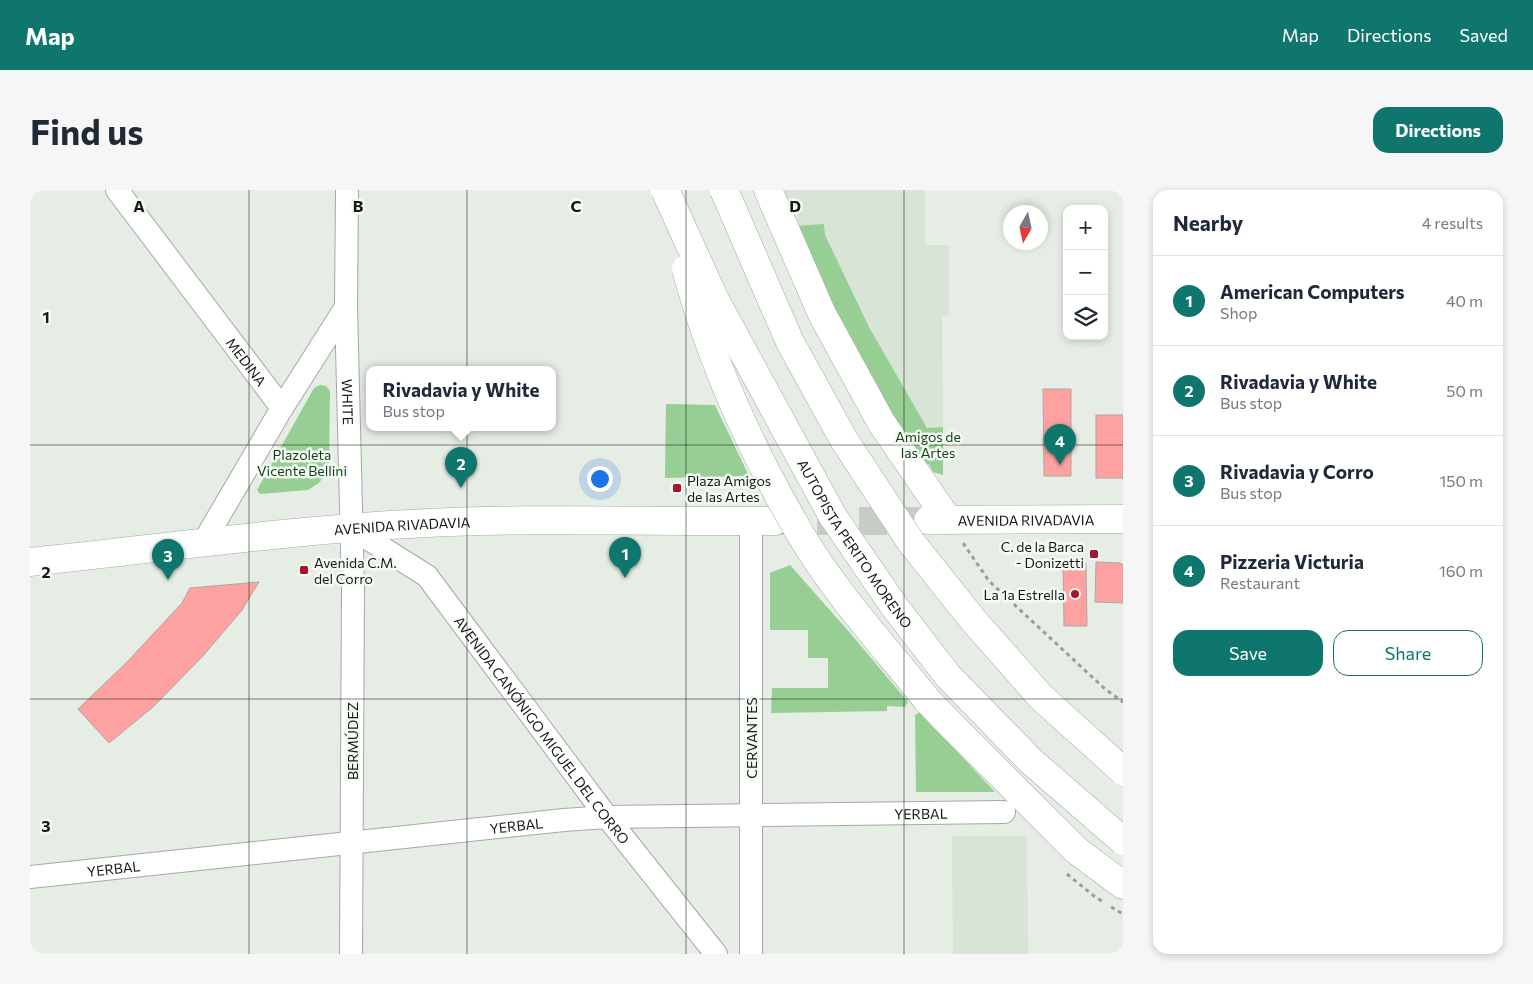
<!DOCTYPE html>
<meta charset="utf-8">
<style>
body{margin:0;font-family:Commissioner,sans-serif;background:#f6f6f7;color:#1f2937}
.controls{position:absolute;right:15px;top:15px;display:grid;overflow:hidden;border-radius:10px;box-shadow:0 2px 8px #0003}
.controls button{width:45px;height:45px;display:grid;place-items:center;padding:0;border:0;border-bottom:1px solid #e0e1e3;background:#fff;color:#1f2937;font:25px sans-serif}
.compass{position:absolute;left:973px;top:15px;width:45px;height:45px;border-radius:50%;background:#fff;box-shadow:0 2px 8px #0003;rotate:189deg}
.you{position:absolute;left:569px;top:288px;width:18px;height:18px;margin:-12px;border:4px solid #fff;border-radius:50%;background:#1a73e8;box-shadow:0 0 0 8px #1a73e833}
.badge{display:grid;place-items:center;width:32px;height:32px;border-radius:50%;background:#0f766e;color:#fff;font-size:16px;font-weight:700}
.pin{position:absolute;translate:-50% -41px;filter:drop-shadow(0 1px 2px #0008)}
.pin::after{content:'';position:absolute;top:26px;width:18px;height:15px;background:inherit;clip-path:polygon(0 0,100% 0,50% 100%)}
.popup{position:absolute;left:336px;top:176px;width:190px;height:65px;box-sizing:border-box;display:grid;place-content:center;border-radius:10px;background:#fff;filter:drop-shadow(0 1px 4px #0005);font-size:16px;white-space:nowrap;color:#747a83}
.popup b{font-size:19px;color:#1f2937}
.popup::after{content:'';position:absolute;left:50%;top:100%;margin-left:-10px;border:10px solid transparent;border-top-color:#fff}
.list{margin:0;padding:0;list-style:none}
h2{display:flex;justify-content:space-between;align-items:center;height:65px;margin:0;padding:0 20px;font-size:21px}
h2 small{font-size:16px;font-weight:400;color:#747a83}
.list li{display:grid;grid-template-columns:32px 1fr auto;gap:15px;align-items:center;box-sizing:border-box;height:90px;padding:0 20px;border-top:1px solid #e0e1e3}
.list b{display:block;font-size:19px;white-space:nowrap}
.list p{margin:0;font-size:16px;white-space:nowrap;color:#747a83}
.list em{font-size:16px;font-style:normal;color:#747a83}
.actions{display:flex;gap:10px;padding:15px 20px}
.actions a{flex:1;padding:11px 0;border:1px solid #0f766e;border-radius:15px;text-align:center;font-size:18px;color:#0f766e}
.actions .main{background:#0f766e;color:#fff}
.icon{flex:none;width:28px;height:28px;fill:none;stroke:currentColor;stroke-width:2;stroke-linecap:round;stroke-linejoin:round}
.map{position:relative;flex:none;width:1093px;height:764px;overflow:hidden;border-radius:15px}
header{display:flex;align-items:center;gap:30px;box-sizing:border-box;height:70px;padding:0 25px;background:#0f766e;color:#fff}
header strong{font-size:24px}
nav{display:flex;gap:28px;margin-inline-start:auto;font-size:18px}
.intro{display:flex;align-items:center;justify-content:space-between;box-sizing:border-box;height:120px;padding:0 30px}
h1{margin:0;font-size:35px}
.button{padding:12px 22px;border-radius:15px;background:#0f766e;color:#fff;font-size:18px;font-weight:700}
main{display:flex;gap:30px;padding:0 30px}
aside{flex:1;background:#fff;border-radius:15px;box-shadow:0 2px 8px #0003}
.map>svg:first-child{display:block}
.built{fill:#d7e4d6}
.green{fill:#96ce94}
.building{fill:#fea2a1;stroke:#b1a5a5}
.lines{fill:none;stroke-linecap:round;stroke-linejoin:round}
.major-tunnel{stroke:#c7cdc6;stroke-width:28;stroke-dasharray:28 14;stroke-linecap:butt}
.minor-casing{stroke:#a3aaa3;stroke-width:24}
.major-casing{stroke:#a3aaa3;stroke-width:29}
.highway-casing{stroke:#a3aaa3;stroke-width:29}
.path{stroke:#999e98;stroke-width:3;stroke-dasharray:4 4;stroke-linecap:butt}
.minor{stroke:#fff;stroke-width:22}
.major{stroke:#fff;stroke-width:28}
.highway{stroke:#fff;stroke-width:28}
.highway-bridge-casing{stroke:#a3aaa3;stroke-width:29;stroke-linecap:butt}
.highway-bridge{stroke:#fff;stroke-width:28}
.grid{fill:none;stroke:#161916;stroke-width:1;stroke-opacity:0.55}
.poi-dot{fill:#aa132d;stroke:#f3fbf3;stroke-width:2}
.labels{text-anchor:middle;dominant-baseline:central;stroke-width:5;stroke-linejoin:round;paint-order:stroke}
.street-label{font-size:14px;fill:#161916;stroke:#f3fbf3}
.park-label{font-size:14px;fill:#143f15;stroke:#f3fbf3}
.poi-label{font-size:14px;fill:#161916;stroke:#f3fbf3;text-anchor:start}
.grid-label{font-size:16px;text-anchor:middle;font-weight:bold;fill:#161916;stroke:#f3fbf3;stroke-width:5;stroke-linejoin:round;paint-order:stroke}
</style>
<header>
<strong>Map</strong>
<nav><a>Map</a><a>Directions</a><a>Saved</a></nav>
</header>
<div class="intro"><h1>Find us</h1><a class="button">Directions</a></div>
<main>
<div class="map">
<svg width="1093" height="764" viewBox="0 0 1093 764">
<rect width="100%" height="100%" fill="#e6ede5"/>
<g class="built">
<path d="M748,0H895V55H919V125L912,126L913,237L897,238L839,137L795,45L794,35L764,36Z"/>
<path d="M922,646H997L998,764H923Z"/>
</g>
<g class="green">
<path d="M794,34L795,45L839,137L897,238L913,237V285L903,282L899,274L895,275L870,241L824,163L764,36Z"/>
<path d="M290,195L296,196L300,201L299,278L289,293L278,300L230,304L227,300L284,198Z"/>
<path d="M636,214L685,215L719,286L635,288Z"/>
<path d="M760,375L820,443L878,512L875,517L857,516V521L741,523L742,498H798V468H778V440H740V383Z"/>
<path d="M890,522L965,602H886L885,525Z"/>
</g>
<g class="building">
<path d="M1013,199H1041V286H1014Z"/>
<rect x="1066" y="225" width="27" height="63"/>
<path d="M1066,372L1090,373L1093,375V413L1065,412Z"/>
<path d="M1033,373H1056L1057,436H1034Z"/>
<path d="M229,392L212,420L172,467L123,517L79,553L48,519L97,472L152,413L160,398Z"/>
</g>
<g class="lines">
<path class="major-tunnel" d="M745,331H889"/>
<g class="minor-casing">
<g id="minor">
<path id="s1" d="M87,0L252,218"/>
<path id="s2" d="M317,0L316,117L323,399L321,764"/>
<path d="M721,331V764"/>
<path id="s3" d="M321,338L397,386L577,627L686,764"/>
<path d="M173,353L252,218L316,117"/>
<path id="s4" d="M0,687L534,630L577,627L974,622"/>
</g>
</g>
<g class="major-casing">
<g id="major">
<path id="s5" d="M898,330L1093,329"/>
<path id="s6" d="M0,372C126,359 252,341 379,334C501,327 623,332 745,331"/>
</g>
</g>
<g class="highway-casing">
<g id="highway">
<path d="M738,0L792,124L851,232L918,330"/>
<path d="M897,510L921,535L1046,660L1093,695"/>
</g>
</g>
<g class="path">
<path d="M933,353L959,391L1075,499L1093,512"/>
<path d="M1037,684L1064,706L1075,713"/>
<path d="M1081,717L1093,724"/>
</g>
<use href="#minor" class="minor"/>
<use href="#major" class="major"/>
<use href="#highway" class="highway"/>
<g class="highway-bridge-casing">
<g id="highway-bridge">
<path id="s7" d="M635,0L685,110L802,325L864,416L918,486L1002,572L1093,651"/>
<path d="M694,0L760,152L814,250L881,352L943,430L1011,507L1093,581"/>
<path d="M656,79C681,171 722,262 771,345C806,404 854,456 897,510"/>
</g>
</g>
<use href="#highway-bridge" class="highway-bridge"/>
</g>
<path class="grid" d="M219,0V764M437,0V764M656,0V764M874,0V764M0,255H1093M0,509H1093"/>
<g class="poi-dot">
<rect x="642" y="293" width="10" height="10" rx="2.5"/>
<rect x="1059" y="359" width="10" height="10" rx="2.5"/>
<rect x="269" y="375" width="10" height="10" rx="2.5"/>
<circle cx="1045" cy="404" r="5"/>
</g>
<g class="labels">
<g class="street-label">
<text stroke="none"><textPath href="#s1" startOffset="215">MEDINA</textPath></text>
<text stroke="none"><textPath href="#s2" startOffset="212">WHITE</textPath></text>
<text stroke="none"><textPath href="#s5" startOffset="98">AVENIDA RIVADAVIA</textPath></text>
<text stroke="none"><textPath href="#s6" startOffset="374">AVENIDA RIVADAVIA</textPath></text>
<text stroke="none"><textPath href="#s7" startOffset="402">AUTOPISTA PERITO MORENO</textPath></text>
<text stroke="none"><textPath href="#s3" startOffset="282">AVENIDA CANÓNIGO MIGUEL DEL CORRO</textPath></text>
<text transform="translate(721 548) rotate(-90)">CERVANTES</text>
<text transform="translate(322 551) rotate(-90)">BERMÚDEZ</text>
<text stroke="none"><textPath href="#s4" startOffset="894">YERBAL</textPath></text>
<text stroke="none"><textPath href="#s4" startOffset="489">YERBAL</textPath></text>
<text stroke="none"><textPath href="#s4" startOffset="84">YERBAL</textPath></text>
</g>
<g class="park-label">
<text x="898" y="246">Amigos de<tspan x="898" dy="16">las Artes</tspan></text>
<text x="272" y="264">Plazoleta<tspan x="272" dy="16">Vicente Bellini</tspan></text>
</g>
<g class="poi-label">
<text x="657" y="290">Plaza Amigos<tspan x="657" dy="16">de las Artes</tspan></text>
<text x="1054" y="356" text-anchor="end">C. de la Barca<tspan x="1054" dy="16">- Donizetti</tspan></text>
<text x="284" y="372">Avenida C.M.<tspan x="284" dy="16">del Corro</tspan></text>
<text x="1035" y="404" text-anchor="end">La 1a Estrella</text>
</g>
</g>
<g class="grid-label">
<text x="109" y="22">A</text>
<text x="328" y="22">B</text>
<text x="546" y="22">C</text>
<text x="765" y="22">D</text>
<text x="16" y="133">1</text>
<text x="16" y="388">2</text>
<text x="16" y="642">3</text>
</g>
</svg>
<div class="controls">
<button>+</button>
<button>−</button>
<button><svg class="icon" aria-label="layers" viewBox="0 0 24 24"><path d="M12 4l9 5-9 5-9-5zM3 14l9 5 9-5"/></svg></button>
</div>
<svg class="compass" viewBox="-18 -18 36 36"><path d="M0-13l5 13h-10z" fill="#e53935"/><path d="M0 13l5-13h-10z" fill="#747a83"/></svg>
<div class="you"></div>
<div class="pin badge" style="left:595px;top:388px">1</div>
<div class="pin badge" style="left:431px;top:298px">2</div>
<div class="popup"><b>Rivadavia y White</b>Bus stop</div>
<div class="pin badge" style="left:138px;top:390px">3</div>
<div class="pin badge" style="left:1030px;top:275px">4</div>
</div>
<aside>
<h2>Nearby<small>4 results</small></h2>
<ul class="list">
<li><span class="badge">1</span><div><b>American Computers</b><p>Shop</p></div><em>40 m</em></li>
<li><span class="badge">2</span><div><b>Rivadavia y White</b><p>Bus stop</p></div><em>50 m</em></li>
<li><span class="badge">3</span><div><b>Rivadavia y Corro</b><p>Bus stop</p></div><em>150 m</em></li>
<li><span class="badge">4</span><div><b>Pizzeria Victuria</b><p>Restaurant</p></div><em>160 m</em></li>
</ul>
<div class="actions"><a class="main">Save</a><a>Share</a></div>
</aside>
</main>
